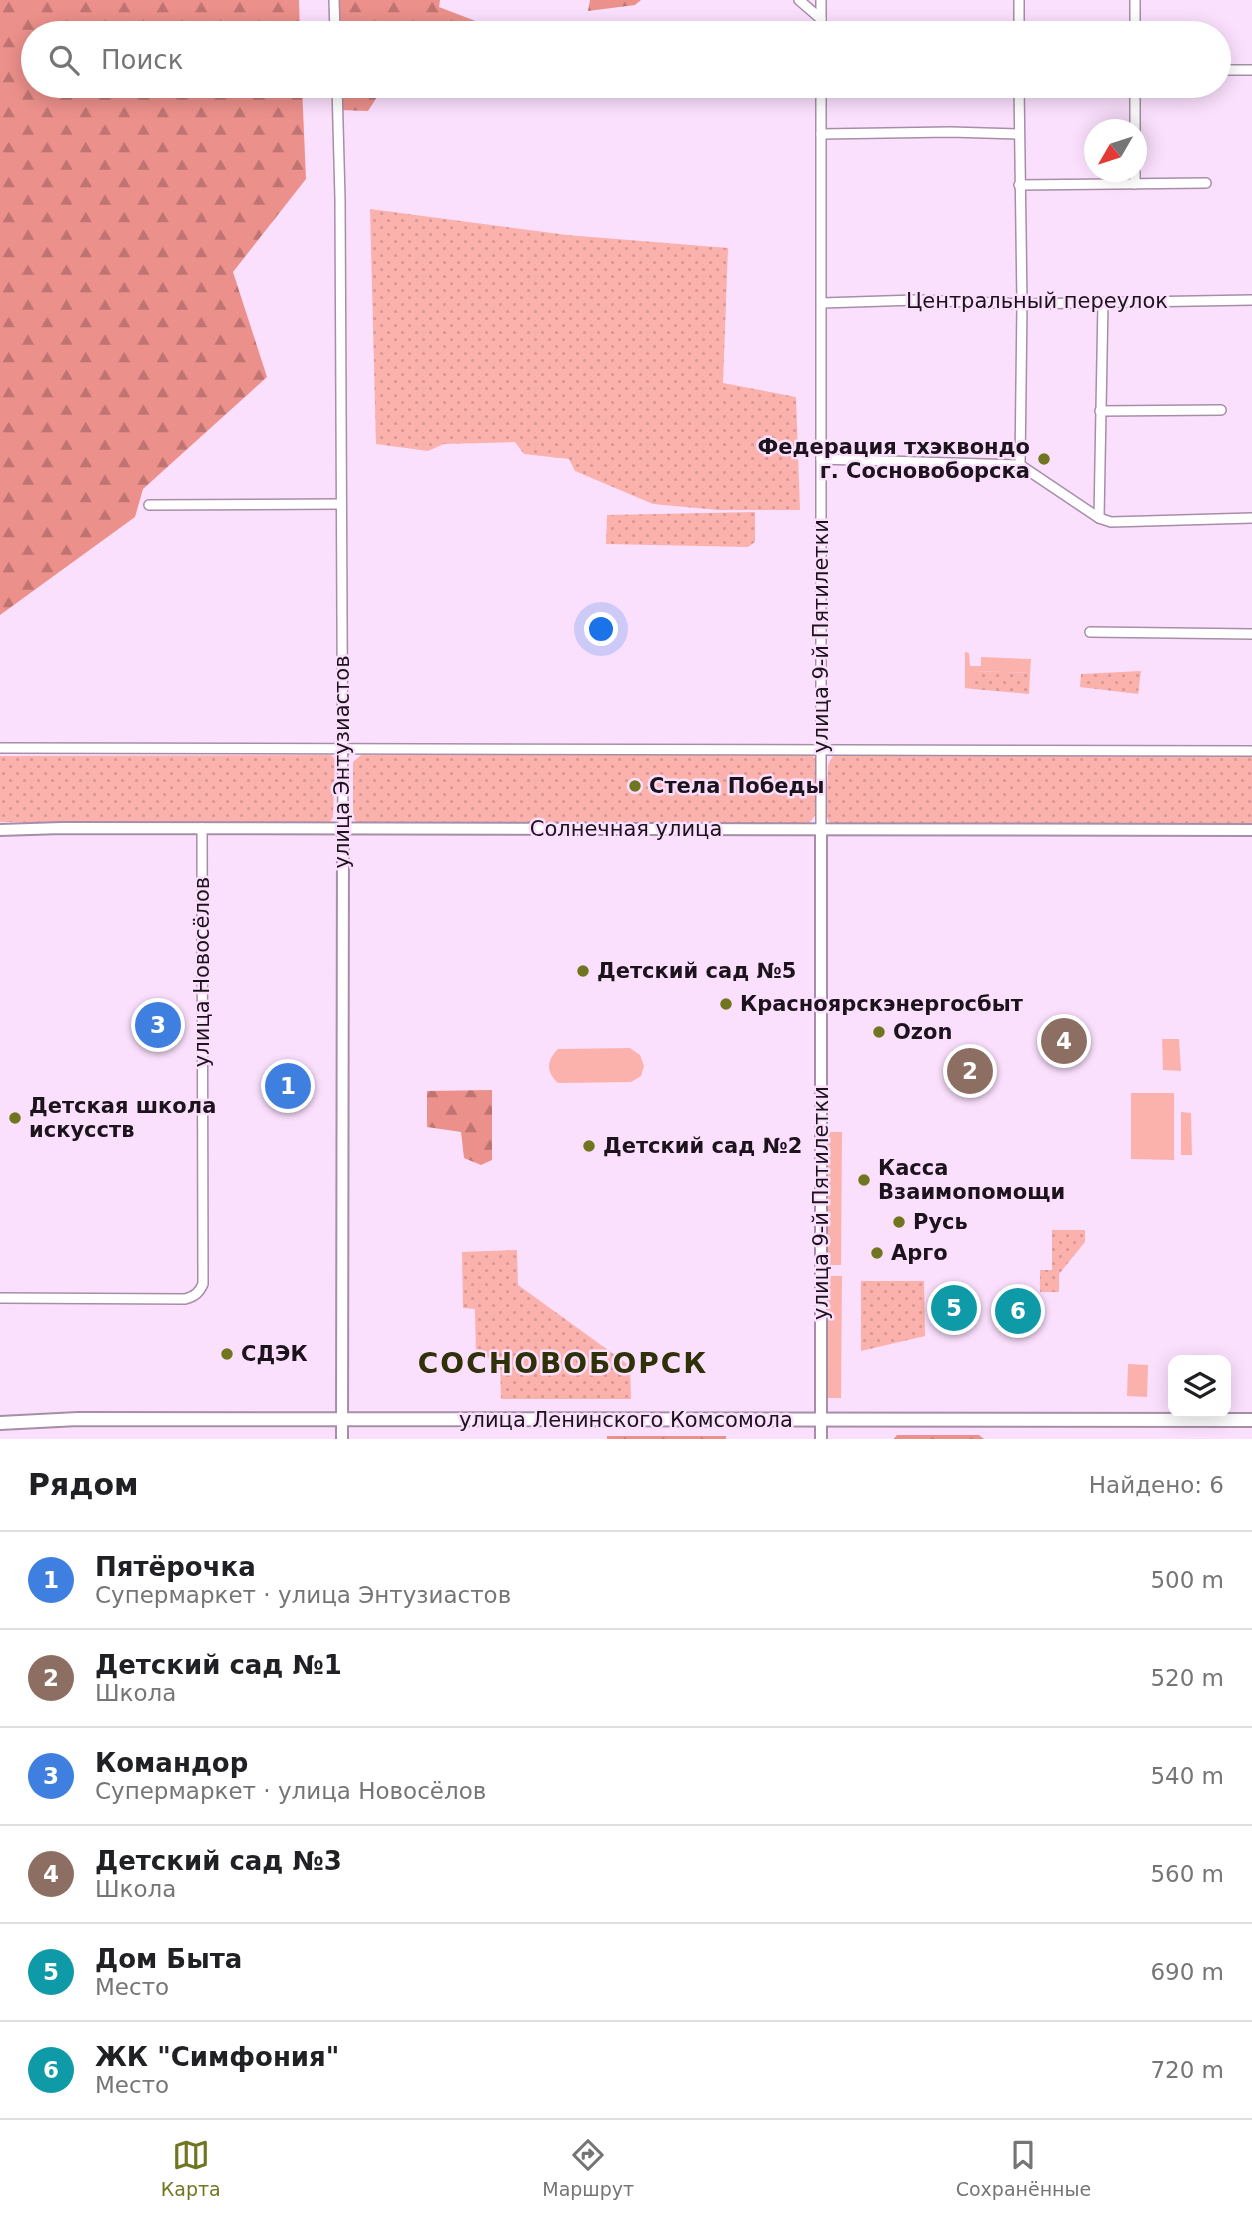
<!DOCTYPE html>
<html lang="ru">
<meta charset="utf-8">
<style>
body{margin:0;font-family:"DejaVu Sans",sans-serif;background:#f2f2f2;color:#202124}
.controls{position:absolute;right:21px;bottom:21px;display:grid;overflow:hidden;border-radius:14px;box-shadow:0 4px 18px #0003}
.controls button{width:63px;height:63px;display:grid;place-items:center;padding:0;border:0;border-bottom:2px solid #e0e0e0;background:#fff;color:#202124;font:35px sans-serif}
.compass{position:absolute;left:1084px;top:119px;width:63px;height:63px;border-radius:50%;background:#fff;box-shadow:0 4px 18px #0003;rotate:231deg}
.you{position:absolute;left:602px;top:630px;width:24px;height:24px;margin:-18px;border:5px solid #fff;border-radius:50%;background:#1a73e8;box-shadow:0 0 0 10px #1a73e833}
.badge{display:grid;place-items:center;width:46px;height:46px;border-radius:50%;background:#70761f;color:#fff;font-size:23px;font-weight:700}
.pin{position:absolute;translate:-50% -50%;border:4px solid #fff;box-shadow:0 2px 7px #0006}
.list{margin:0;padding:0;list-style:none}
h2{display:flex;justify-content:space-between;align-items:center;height:91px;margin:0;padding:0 28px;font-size:30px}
h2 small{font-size:23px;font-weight:400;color:#757577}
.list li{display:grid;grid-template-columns:46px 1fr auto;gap:21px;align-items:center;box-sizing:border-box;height:98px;padding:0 28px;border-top:2px solid #e0e0e0}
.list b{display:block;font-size:26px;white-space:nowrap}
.list p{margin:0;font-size:23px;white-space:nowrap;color:#757577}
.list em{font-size:23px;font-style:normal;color:#757577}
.icon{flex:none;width:38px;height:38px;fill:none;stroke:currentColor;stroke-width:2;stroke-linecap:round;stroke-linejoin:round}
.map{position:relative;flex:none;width:1252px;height:1439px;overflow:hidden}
.search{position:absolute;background:#fff;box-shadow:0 4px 18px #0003;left:21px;right:21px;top:21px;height:77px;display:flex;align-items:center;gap:18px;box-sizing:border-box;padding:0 24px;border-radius:38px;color:#757577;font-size:26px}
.sheet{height:679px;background:#fff}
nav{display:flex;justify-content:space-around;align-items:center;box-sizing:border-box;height:98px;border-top:2px solid #e0e0e0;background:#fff;font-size:19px;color:#757577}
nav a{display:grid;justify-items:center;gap:4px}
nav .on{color:#70761f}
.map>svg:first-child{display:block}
.grass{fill:#fbb1ac}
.forest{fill:url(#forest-firs)}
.park{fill:url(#park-dots)}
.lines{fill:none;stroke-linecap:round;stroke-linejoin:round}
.minor-casing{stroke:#a68ea8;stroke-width:12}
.tertiary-casing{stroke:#a68ea8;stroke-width:14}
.secondary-casing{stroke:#a68ea8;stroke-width:16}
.minor{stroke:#fff;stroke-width:9}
.tertiary{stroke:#fff;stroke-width:10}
.secondary{stroke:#fff;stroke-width:12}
.poi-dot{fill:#70761f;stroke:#fbe0fd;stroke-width:2.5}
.labels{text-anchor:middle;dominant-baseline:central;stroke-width:5;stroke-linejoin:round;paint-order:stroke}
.street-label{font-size:21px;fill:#1d131d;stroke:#fbe0fd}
.poi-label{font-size:21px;font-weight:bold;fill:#1d131d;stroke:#fbe0fd;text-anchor:start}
.district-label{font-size:28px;font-weight:bold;letter-spacing:2px;fill:#2f3209;stroke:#fbe0fd}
</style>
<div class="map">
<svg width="1252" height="1439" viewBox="0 0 1252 1439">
<defs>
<pattern id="forest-firs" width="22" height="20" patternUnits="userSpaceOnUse" patternTransform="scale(1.75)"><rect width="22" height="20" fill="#ec908b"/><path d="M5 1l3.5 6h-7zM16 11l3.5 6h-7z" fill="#bf7471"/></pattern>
<pattern id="park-dots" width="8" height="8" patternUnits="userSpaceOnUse" patternTransform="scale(1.75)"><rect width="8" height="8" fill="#fbb1ac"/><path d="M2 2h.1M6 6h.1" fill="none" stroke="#d79794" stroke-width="1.8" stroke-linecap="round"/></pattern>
</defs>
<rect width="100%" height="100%" fill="#fbe0fd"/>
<g class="grass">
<path d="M965,652L969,653L970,666H981V657L1031,659L1030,673L973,671V689L965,688Z"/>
<path d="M1162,1039H1179L1181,1071L1163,1070Z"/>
<path d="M630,1048L640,1055L644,1066L641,1076L631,1082L558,1083C546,1072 546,1061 558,1049Z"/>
<path d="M1131,1093H1174V1160L1131,1159Z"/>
<path d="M1181,1112L1191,1113L1192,1155H1181Z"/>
<path d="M826,1132H842L841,1265H826Z"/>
<path d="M825,1276H842L841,1398H825Z"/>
<path d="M1128,1364L1148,1365L1147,1397L1127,1396Z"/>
</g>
<g class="forest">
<path d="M0,0H299L300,33H33V86H302L306,179L233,272L267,377L143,489L135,517L0,615Z"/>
<path d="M338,0H440L439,7L499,30L497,33H338Z"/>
<path d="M590,0H641L635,5L588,11Z"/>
<path d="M339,86H384L368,111L339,110Z"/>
<path d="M492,1090V1160L481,1165L464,1158L461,1132L427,1127V1091Z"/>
<path d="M897,1435H979L984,1439H894Z"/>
<rect x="607" y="1436" width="119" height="3"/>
</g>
<g class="park">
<path d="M370,209L567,235L728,248L723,383L796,397L800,510H718L653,504L575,471L569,459L524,454L515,442L444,444L428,451L376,444Z"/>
<path d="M755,512V542L748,547L606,544L607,515Z"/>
<path d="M973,671L1030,673L1029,694L973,689Z"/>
<path d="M1141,671L1138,694L1080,687L1081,674Z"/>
<path d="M668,753L811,754L817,760L816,814L811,821L804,824L361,825L353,819V762L361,755Z"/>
<path d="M834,754L1252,755V825H834L829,822L826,815L828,765Z"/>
<path d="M331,755L335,759L333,817L330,822L324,823L0,822V756Z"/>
<path d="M1052,1230H1085V1242L1059,1274V1292H1040V1270H1052Z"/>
<path d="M517,1250L518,1285L630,1366L631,1399H501L500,1358H476L475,1309L463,1308L462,1252Z"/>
<path d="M861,1281H924L925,1336L861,1351Z"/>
</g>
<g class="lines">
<g class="minor-casing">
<g id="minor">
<path d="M334,0L335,33"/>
<path d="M799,0L821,19"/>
<path d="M821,0V33"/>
<path d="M1019,0V33"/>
<path d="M1135,0V33"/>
<path d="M1219,70H1252"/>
<path d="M337,86L340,199L343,828"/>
<path d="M1019,86L1022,304L1020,465"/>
<path d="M1135,86V130"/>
<path d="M821,134L951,132L1019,134"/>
<path d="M1135,172V184"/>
<path d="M1019,185L1206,183"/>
<path d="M822,303L916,300L1022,304L1252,300"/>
<path d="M1100,411L1221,410"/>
<path d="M821,459L1020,465L1099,518L1111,522L1252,518"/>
<path d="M149,505L341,504"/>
<path d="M1099,518L1103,302"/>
<path d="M1090,632L1252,634"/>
<path d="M0,748L1252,751"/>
<path d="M821,829V86"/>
<path d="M0,1298L185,1299C195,1296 199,1293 203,1284L202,828"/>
</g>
</g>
<g class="tertiary-casing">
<g id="tertiary">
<path d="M821,829V1439"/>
<path d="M0,830L62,828L1252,830"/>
<path d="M342,1439L343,828"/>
</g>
</g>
<g class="secondary-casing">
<path id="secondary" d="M0,1423L78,1419L1252,1420"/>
</g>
<use href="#minor" class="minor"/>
<use href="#tertiary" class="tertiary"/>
<use href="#secondary" class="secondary"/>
</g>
<g class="poi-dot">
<circle cx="1044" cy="459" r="7"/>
<circle cx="635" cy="786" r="7"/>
<circle cx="583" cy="971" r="7"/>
<circle cx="726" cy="1004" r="7"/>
<circle cx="879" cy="1032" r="7"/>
<circle cx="15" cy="1118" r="7"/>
<circle cx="589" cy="1146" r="7"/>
<circle cx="864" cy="1180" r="7"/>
<circle cx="899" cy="1222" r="7"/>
<circle cx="877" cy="1253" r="7"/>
<circle cx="227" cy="1354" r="7"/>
</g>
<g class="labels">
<g class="street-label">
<text x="1037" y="301">Центральный переулок</text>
<text transform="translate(821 636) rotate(-90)">улица 9-й Пятилетки</text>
<text transform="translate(342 762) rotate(-90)">улица Энтузиастов</text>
<text x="626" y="829">Солнечная улица</text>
<text transform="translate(202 972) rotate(-90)">улица Новосёлов</text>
<text transform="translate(821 1203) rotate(-90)">улица 9-й Пятилетки</text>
<text x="626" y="1420">улица Ленинского Комсомола</text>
</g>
<g class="poi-label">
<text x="1030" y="447" text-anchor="end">Федерация тхэквондо<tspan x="1030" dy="24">г. Сосновоборска</tspan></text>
<text x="649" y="786">Стела Победы</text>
<text x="597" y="971">Детский сад №5</text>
<text x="740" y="1004">Красноярскэнергосбыт</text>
<text x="893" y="1032">Ozon</text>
<text x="29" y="1106">Детская школа<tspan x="29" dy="24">искусств</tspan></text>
<text x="603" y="1146">Детский сад №2</text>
<text x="878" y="1168">Касса<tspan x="878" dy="24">Взаимопомощи</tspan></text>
<text x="913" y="1222">Русь</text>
<text x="891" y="1253">Арго</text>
<text x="241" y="1354">СДЭК</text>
</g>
<g class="district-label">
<text x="563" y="1363">СОСНОВОБОРСК</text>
</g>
</g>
</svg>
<div class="controls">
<button><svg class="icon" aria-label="layers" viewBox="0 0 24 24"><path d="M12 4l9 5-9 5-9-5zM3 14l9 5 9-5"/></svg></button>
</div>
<svg class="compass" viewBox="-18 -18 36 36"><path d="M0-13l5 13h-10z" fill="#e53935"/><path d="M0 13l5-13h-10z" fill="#757577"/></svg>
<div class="you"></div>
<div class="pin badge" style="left:288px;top:1086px;background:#3f7fe0">1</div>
<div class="pin badge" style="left:970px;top:1071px;background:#8d6e63">2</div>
<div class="pin badge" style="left:158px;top:1025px;background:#3f7fe0">3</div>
<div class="pin badge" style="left:1064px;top:1041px;background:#8d6e63">4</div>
<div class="pin badge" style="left:954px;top:1308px;background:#0f9aa8">5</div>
<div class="pin badge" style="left:1018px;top:1311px;background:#0f9aa8">6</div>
<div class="search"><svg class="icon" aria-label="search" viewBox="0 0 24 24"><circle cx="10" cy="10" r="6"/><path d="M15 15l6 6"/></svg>Поиск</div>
</div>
<section class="sheet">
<h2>Рядом<small>Найдено: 6</small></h2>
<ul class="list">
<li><span class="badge" style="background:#3f7fe0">1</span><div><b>Пятёрочка</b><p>Супермаркет · улица Энтузиастов</p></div><em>500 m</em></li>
<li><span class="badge" style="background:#8d6e63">2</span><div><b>Детский сад №1</b><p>Школа</p></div><em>520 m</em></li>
<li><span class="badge" style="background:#3f7fe0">3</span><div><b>Командор</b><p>Супермаркет · улица Новосёлов</p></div><em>540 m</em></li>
<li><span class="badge" style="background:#8d6e63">4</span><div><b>Детский сад №3</b><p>Школа</p></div><em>560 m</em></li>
<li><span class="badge" style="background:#0f9aa8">5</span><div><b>Дом Быта</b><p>Место</p></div><em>690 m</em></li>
<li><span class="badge" style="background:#0f9aa8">6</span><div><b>ЖК &quot;Симфония&quot;</b><p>Место</p></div><em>720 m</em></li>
</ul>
</section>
<nav>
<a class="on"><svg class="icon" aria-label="map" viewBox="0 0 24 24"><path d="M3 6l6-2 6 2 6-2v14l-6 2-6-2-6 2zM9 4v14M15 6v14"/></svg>Карта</a>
<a><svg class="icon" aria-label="directions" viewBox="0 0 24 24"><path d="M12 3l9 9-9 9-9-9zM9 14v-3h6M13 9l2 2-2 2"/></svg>Маршрут</a>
<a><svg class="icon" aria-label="saved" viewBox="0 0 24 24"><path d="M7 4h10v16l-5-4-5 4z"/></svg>Сохранённые</a>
</nav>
